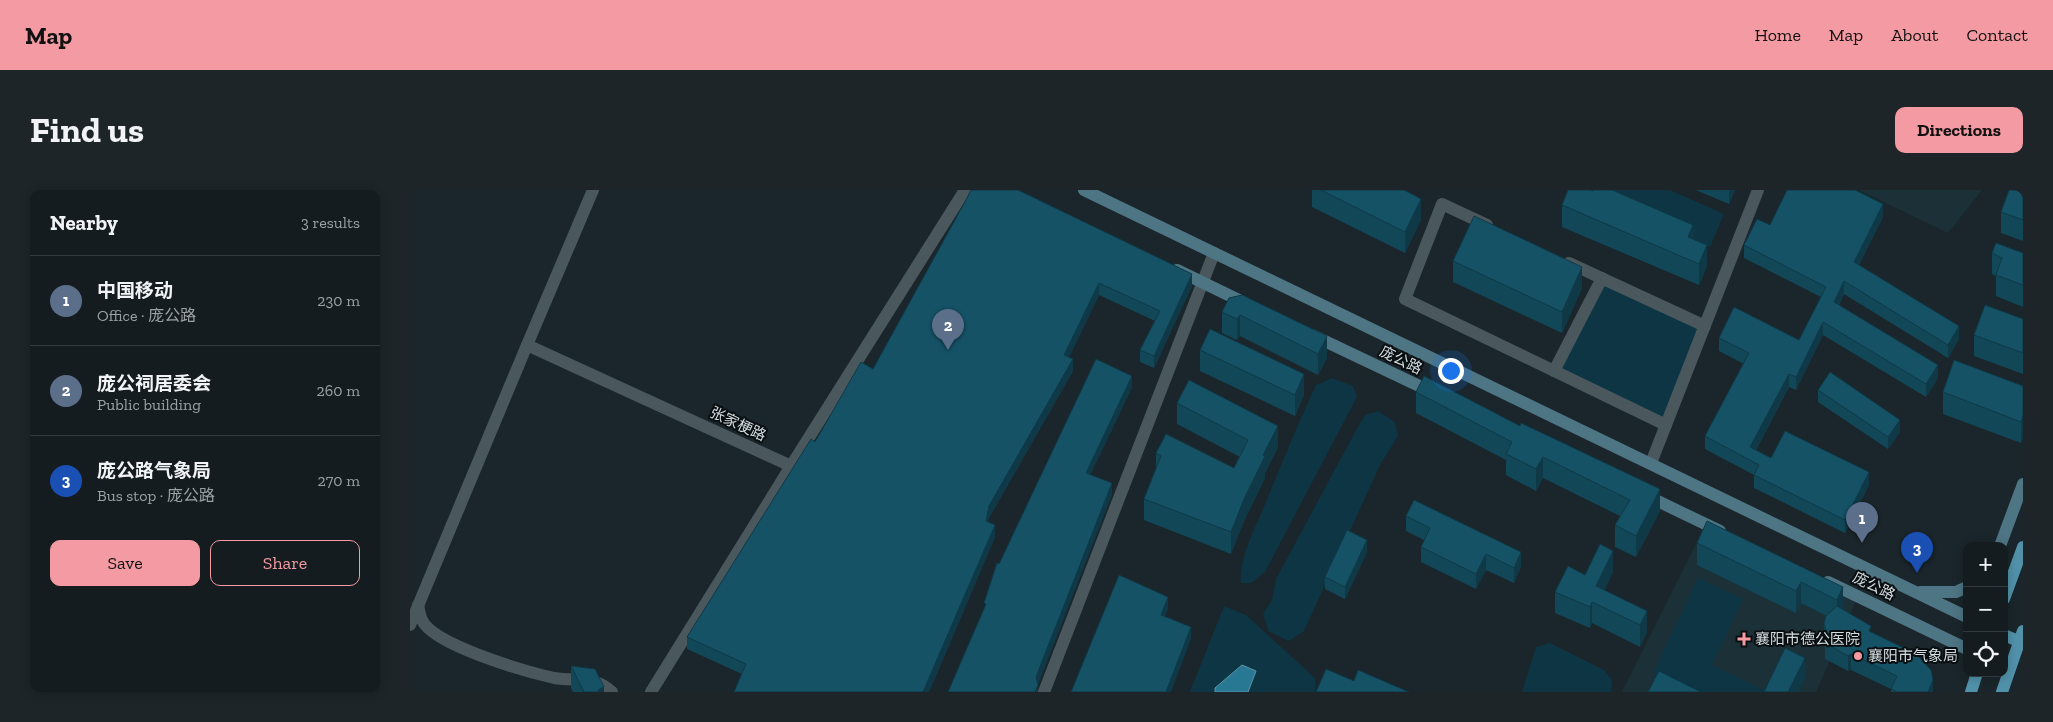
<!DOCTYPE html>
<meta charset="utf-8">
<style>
body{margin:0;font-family:"Zilla Slab","Noto Sans SC",serif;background:#1d2529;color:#f1f3f6}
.controls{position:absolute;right:15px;bottom:15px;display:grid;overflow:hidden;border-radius:10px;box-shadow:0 2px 12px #0003}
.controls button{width:45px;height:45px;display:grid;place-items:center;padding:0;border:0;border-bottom:1px solid #333a3e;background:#141c20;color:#f1f3f6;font:25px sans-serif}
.you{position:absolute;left:1040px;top:180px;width:18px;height:18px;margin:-12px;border:4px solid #fff;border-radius:50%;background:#1a73e8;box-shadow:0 0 0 8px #1a73e833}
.badge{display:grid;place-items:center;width:32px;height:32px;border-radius:50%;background:#f49aa2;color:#fff;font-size:16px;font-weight:700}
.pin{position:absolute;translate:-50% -41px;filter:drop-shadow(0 1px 2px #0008)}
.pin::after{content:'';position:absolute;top:26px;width:18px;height:15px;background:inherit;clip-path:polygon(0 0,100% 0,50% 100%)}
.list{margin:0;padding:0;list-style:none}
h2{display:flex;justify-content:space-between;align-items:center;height:65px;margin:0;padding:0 20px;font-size:21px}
h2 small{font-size:16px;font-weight:400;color:#9da1a5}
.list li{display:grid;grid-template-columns:32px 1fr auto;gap:15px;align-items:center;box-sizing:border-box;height:90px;padding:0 20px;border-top:1px solid #333a3e}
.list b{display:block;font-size:19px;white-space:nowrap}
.list p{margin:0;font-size:16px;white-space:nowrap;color:#9da1a5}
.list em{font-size:16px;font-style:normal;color:#9da1a5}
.actions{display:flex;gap:10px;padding:15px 20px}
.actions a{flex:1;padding:11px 0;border:1px solid #f49aa2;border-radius:10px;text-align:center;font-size:18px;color:#f49aa2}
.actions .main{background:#f49aa2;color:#111}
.icon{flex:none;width:28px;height:28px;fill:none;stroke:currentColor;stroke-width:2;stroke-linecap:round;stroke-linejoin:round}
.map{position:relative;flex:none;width:1613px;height:502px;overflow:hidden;border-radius:10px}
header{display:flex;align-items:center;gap:30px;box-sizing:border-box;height:70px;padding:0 25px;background:#f49aa2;color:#111}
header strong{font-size:24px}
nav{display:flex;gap:28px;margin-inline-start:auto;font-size:18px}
.intro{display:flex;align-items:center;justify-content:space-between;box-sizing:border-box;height:120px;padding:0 30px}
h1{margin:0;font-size:35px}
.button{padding:12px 22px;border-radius:10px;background:#f49aa2;color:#111;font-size:18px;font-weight:700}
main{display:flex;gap:30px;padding:0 30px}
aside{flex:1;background:#141c20;border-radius:10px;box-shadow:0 2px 12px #0003}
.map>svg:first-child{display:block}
.built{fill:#1c3038}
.green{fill:#0d3543}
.water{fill:#297893;stroke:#5c96aa}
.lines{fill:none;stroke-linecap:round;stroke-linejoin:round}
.street{stroke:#4a585e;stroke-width:12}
.secondary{stroke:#4e7584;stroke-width:12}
.primary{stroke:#5192aa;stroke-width:12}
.wall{fill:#124758}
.shaded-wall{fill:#0f3947}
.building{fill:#155266;stroke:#0f3947}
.poi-dot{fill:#f49aa2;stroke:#090e11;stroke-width:2}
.labels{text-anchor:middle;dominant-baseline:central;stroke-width:4;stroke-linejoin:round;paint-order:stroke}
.street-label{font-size:15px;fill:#d4dcdf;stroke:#090e11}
.poi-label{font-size:15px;fill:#d4dcdf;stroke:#090e11;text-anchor:start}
</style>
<header>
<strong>Map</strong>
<nav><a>Home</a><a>Map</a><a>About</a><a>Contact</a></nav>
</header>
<div class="intro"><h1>Find us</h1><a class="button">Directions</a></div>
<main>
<aside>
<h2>Nearby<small>3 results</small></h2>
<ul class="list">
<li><span class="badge" style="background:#5c6f8a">1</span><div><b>中国移动</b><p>Office · 庞公路</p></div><em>230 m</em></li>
<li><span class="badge" style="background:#5c6f8a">2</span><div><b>庞公祠居委会</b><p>Public building</p></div><em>260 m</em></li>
<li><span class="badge" style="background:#1a4fb4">3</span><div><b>庞公路气象局</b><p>Bus stop · 庞公路</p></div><em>270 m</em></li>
</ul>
<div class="actions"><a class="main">Save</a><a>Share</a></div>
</aside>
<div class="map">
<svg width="1613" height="502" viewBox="0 0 1613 502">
<rect width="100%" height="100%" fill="#1a262b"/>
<g class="built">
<path d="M1449,0H1572L1538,43Z"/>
<path d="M1296,334L1448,406L1406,502H1212Z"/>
</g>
<g class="green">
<path d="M1171,0H1260L1314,24L1300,57Z"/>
<path d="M1192,88L1295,136L1256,235L1144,181Z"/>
<path d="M922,188L943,196L947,207L855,382L841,393H831C829,366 846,337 856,312C872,273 888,233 906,195Z"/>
<path d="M968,221L985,232L988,246L971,273L894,441L879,451L858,441L853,423L862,410L866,389L944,244L955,225Z"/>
<path d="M1288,388L1333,409L1302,475L1358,502H1260L1248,496L1244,481Z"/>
<path d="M814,416L836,425L905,488V502H780Z"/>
<path d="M1140,453L1194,480L1202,490L1201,502H1112L1126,457Z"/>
</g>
<path class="water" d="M832,475L846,481L838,502H805V498Z"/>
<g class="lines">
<g class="street">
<path d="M183,0L117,155L381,276L555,0"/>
<path d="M1077,35L1032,14L995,109L1256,235"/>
<path d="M1159,73L1295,136"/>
<path d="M1144,181L1192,88"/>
<path d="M1241,273L1348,0"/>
<path d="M8,415C9,420 10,426 12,430C23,455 117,482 144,488C167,492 182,484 202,502"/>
<path d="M0,435L117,155"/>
<path d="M241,502L381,276"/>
<path d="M634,502L804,63"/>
</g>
<g class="secondary">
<path d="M674,0L1557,427"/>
<path d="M767,80L839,115"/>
<path d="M902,145L1024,203"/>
<path d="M1235,305L1310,341"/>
<path d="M1590,356L1613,294"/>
<path d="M1418,392L1557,459"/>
<path d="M1510,402H1546L1557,397"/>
</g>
<g class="primary">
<path d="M1594,409L1613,357"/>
<path d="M1594,445L1613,453"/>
<path d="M1561,502L1567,483"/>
<path d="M1592,502L1613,441"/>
</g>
</g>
<g class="wall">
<path d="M902,0H994L1011,30L995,63L902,17Z"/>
<path d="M1286,0H1325L1319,14Z"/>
<path d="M1613,0V51L1591,43V22Z"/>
<path d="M556,10L782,96L744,178L730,172V160L745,131L689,105L659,167L663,181L579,328L578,332L585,347L519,502H324L332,484L277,459V447L405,252L463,179Z"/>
<path d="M1152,15L1297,76L1289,95L1152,37Z"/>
<path d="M1473,27L1449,75L1549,149L1538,168L1434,104L1429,115L1528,188L1516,207L1413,145L1386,200L1379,197L1346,260L1361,268L1459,295L1435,343L1344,298V285L1295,259V246L1334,174L1309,161V148L1389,150L1411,107L1334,68V55L1360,35Z"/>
<path d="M1582,63H1613V117L1586,106V86L1582,84Z"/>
<path d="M1043,71L1172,98L1152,143L1043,92Z"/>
<path d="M819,108L917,168L908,185L830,146L827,150L812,143V122Z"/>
<path d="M1613,129V184L1564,166V145Z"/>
<path d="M790,160L894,205L885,226L790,181Z"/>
<path d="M1613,196V247L1611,253L1533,224V202Z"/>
<path d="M1408,200L1490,242L1478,259L1408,212Z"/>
<path d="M1006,202L1110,236L1250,321L1226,367L1205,357V335L1210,326L1133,288L1126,301L1096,285V270L1006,223Z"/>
<path d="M767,213L868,257L855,283V288L834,331L821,364L734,330V309L746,278V263L824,278L830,267L767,234Z"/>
<path d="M996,326L1111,377L1104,393L1076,380L1066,399L1011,372V357L1014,350L996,341Z"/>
<path d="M1287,353L1433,397V420L1461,442L1523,502H1481V499L1441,480L1438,481L1415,469V454L1414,449V433L1417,426L1391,413L1386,423L1287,375Z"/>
<path d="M957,362L935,409L915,399V387Z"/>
<path d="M1203,382L1194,400L1237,421V442L1230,457L1182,433L1180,438L1145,423V402L1175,385Z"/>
<path d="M161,476L194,502H163L161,498Z"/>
</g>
<g class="shaded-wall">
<path d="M1319,0H1325L1319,14Z"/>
<path d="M1011,9V30L995,63V42Z"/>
<path d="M1473,14V27L1444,85V72Z"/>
<path d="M1283,35V56L1278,47Z"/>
<path d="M1297,55V76L1289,95V74Z"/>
<path d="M1172,77V98L1152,143V122Z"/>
<path d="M782,84V96L744,178V166Z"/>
<path d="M1434,91V104L1424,124V112Z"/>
<path d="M689,93V105L654,177V165Z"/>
<path d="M830,125V146L827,150V129Z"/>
<path d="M1413,132V145L1386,200V187Z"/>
<path d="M1549,136V149L1538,168V155Z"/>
<path d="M917,146V168L908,185V164Z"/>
<path d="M663,169V181L579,328L576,343V331L579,316Z"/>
<path d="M1528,175V188L1516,207V194Z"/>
<path d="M894,184V205L885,226V205Z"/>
<path d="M1379,184V197L1340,270V257Z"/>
<path d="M722,186V198L676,294V283Z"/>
<path d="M1613,225V247L1611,253V232Z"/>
<path d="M1490,230V242L1478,259V247Z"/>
<path d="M868,236V257L855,283V288L834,331L821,364V342L834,309L853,265Z"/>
<path d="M1133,267V288L1126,301V279Z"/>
<path d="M1459,282V295L1435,343V330Z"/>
<path d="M702,293V305L628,495V502H625L626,487Z"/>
<path d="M1250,299V321L1226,367V346Z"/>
<path d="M585,335V347L519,502H513Z"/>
<path d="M957,350V362L935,409V397Z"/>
<path d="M1203,361V382L1188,414L1186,396Z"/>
<path d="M1111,362V377L1104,393V378Z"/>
<path d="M1076,364V380L1066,399V384Z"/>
<path d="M1391,392V413L1386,423V401Z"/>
<path d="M1433,397V418L1427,431V410Z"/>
<path d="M758,407V419L751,437V425Z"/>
<path d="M1182,412V433L1180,438V417Z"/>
<path d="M1237,421V442L1230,457V435Z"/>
<path d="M781,437V449L761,502H756Z"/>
<path d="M1441,464V480L1438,481V466Z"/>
<path d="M1395,468V489L1389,502H1378Z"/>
<path d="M1523,490V502H1518Z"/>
<path d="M194,497V502H188V500Z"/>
</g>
<g class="building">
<path d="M561,0H608L782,84L744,166L730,160L750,121L689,93L654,165L663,169L579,316L576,331L585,335L513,502H324L336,474L277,447L401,249L405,252L451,172L463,179L556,10Z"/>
<path d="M911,0H994L1011,9L995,42Z"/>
<path d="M1158,0H1180L1183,1V0H1202L1283,35L1278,47L1297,55L1289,74L1152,15Z"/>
<path d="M1377,0H1445L1473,14L1444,72L1549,136L1538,155L1434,91L1424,112L1528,175L1516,194L1413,132L1386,187L1379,184L1340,257L1361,268L1375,241L1459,282L1435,330L1344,285L1349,275L1295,246L1339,163L1309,148L1324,117L1389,150L1416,97L1334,55L1347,29L1360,35Z"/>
<path d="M1599,0H1613V30L1591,22Z"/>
<path d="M1064,26L1172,77L1152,122L1043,71Z"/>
<path d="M1586,53L1613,63V95L1586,85L1592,68L1582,63Z"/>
<path d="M832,105L917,146L908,164L830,125L827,129L812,122L819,108Z"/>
<path d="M1575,115L1613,129V163L1564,145Z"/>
<path d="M800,139L894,184L885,205L790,160Z"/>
<path d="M686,169L722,186L676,283L702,293L626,487L628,495L625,502H538L576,414L574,413L587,373L589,374Z"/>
<path d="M1544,170L1613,196V225L1611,232L1533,202Z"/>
<path d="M1420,182L1490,230L1478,247L1408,200Z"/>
<path d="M1014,186L1110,236L1111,233L1250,299L1226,346L1205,335L1220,310L1133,267L1126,279L1096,264L1102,252L1006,202Z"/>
<path d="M779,190L868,236L853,265L855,266L834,309L821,342L734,309L751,266L746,263L756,244L824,278L838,250L767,213Z"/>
<path d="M1004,310L1111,362L1104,378L1076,364L1066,384L1011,357L1020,338L996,326Z"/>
<path d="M1297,331L1433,397L1427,410L1391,392L1386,401L1287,353Z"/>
<path d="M937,340L957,350L935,397L915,387Z"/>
<path d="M1190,354L1203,361L1186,396L1237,421L1230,435L1182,412L1180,417L1145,402L1158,376L1175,385Z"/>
<path d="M709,385L758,407L751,425L781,437L756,502H661Z"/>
<path d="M1427,416L1461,436L1459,441L1506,464L1521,480L1523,490L1518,502H1487L1481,499L1487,486L1441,464L1438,466L1415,453L1418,448L1414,433L1416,426Z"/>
<path d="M1375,458L1395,468L1378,502H1354Z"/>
<path d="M161,476L185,479L194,497L188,500L189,502H174Z"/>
<path d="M916,479L944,491L948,480L999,502H906Z"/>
<path d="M1249,481L1291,502H1238Z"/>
</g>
<g class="poi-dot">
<path d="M1331.5 441.5h5v5h5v5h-5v5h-5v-5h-5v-5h5z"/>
<circle cx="1448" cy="466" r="5"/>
</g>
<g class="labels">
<g class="street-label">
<text transform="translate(991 170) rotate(26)">庞公路</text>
<text transform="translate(328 234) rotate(25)">张家梗路</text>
<text transform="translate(1464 396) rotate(26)">庞公路</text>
</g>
<g class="poi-label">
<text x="1345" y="449">襄阳市德公医院</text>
<text x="1458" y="466">襄阳市气象局</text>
</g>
</g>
</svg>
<div class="controls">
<button>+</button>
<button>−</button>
<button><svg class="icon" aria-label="locate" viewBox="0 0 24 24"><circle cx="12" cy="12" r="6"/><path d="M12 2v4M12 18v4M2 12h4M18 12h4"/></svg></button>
</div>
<div class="you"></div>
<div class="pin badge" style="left:1452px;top:353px;background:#5c6f8a">1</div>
<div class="pin badge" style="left:538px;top:160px;background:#5c6f8a">2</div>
<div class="pin badge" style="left:1507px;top:383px;background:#1a4fb4">3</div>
</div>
</main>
